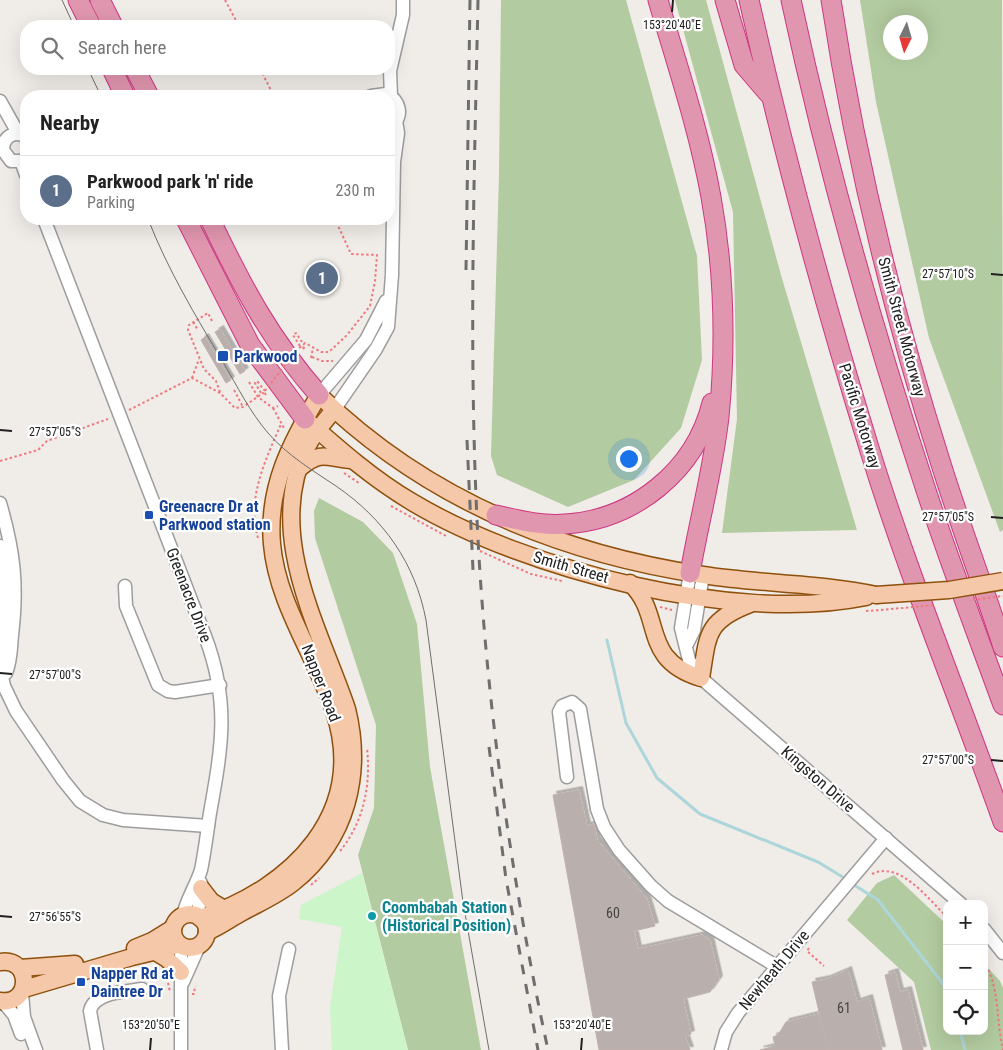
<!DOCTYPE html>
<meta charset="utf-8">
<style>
body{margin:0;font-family:"Roboto Condensed",sans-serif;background:#f2f2f2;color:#222}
.controls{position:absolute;right:15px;bottom:15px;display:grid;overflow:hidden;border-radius:10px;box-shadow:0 5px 20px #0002}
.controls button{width:45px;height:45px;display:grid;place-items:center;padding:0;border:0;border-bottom:1px solid #e0e0e0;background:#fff;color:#222;font:25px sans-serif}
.compass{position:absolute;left:883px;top:15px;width:45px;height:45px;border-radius:50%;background:#fff;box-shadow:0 5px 20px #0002;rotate:185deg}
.you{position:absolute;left:628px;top:458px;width:18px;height:18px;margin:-12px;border:4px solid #fff;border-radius:50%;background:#1a73e8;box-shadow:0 0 0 8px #1a73e833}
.badge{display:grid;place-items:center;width:32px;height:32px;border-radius:50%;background:#ea580c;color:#fff;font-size:16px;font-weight:700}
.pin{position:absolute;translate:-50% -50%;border:2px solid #fff;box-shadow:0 1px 5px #0006}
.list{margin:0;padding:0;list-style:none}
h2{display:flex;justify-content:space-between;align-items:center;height:65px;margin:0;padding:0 20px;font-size:21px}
h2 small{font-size:16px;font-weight:400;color:#767676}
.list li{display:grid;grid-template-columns:32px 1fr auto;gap:15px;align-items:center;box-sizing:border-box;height:70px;padding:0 20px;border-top:1px solid #e0e0e0}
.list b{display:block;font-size:19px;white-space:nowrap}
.list p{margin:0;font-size:16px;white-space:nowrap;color:#767676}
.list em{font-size:16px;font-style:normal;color:#767676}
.icon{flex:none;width:28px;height:28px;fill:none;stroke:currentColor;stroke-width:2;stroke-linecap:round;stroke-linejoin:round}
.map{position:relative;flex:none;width:1003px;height:1050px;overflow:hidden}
.search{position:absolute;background:#fff;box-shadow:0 5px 20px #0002;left:20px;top:20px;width:375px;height:55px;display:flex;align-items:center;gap:12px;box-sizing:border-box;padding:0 18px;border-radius:20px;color:#767676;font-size:19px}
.panel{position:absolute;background:#fff;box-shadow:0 5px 20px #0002;left:20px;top:90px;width:375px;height:135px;border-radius:20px}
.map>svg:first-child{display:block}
.forest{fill:#b3cba0;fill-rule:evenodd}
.park{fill:#ccf5c9}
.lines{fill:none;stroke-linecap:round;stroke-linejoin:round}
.stream{stroke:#acd6d9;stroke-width:3}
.building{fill:#b9b0ad;stroke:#c0b1ab;filter:url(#shadow)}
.minor-casing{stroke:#9d9d9d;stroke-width:15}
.major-casing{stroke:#8f500d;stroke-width:19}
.highway-casing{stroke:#cd3681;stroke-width:21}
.path{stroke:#ee7a80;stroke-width:2;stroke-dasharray:2.5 2.5;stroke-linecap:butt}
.minor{stroke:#fff;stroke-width:12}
.major{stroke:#f4c8a8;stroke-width:16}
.highway{stroke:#e096af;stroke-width:19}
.tram{stroke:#6e6e6e;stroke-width:1}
.rail{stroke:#6e6e6e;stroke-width:3;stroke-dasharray:10 10;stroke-linecap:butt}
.major-bridge-casing{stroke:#8f500d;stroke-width:19;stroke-linecap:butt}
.path-bridge{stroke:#ee7a80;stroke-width:2;stroke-dasharray:2.5 2.5;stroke-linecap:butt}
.major-bridge{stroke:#f4c8a8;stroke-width:16}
.ticks{fill:none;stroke:#202020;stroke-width:2}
.transit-dot{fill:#1a4fb4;stroke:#fff;stroke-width:2}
.culture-dot{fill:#0f9aa8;stroke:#fff;stroke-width:2}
.labels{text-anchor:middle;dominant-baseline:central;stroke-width:4.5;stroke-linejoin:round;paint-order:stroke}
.number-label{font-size:14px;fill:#464443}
.street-label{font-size:16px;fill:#202020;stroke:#fff}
.transit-label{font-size:16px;font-weight:bold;fill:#164399;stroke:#fff;text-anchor:start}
.culture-label{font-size:16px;font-weight:bold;fill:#0d838f;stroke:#fff;text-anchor:start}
.ticks-label{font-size:12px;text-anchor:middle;fill:#202020;stroke:#fff;stroke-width:4.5;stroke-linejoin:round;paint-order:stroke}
</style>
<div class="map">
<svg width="1003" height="1050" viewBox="0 0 1003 1050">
<defs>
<filter id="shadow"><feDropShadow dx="3.5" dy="-3.5" stdDeviation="0" flood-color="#0004"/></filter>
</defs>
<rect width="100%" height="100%" fill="#f0ece8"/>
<g class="forest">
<path d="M501,0H626L697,256L702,360L681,428L634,480L568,507L497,475L491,456L499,174Z"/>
<path d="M675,0H706L781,275L857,530L722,533L737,419L733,212Z"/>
<path d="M860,0H1002L1003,530L1000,532L929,338L876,102ZM920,22V52H890V22Z"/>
<path d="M319,498L363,522L393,553L417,624L430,767L481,1050H408L358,855L374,808L376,725L315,538L314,511Z"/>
<path d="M894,875L947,925V1031H984V964L1000,981L1003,988V1050H931L914,982L847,920L877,883Z"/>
</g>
<path class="park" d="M362,873L408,1050H332L330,1007L342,927L299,919L301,905Z"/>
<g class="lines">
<g class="stream">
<path d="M607,640L626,723L657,778L700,814L818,862L846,879"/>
<path d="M851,883L878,900L947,989"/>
<path d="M960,1031L965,1050"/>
</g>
</g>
<g class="building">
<path d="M220,329L245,371L240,374L215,332Z"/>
<path d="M205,337L231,380L226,383L201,340Z"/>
<path d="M579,790L587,826L594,824L597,840L647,899L655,926L634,931L638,949L702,935L710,940L719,979L710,992L683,999L691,1034L685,1036L690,1050H599L553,795Z"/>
<path d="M848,970L857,1002L869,998L882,1050H828L812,982L827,979Z"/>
<path d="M895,972L900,992L908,990L923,1050H903L885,975Z"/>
<path d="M819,1014L828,1050H760L775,1046L773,1037L778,1035L786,1022Z"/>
</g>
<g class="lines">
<g class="minor-casing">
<g id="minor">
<path d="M371,96L386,94C400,100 404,116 391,126"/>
<path d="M391,96L390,71L403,15V0"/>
<path d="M0,101L18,133"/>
<path d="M26,137C15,130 3,136 3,150L11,161H21L26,158"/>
<path d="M21,161L26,175"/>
<path d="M44,219L205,636C230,702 222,746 210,813C207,832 205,851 201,870C196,886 186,900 183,916"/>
<path d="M319,395L366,340L386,301"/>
<path d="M334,410L376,349L388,327L392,275L394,162L398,133L396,121"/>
<path d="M0,503C14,551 18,585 12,635C11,647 11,661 6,673"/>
<path d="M0,546L5,595L0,667L4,686L16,711L63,780L80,801L103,815L123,820L208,826"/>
<path d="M690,573L681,628L689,660L701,678L961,904"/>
<path d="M125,586L126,606L158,685L168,691L175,692L220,685"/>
<path d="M686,646L694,630L703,575"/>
<path d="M567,777L559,712L562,706L572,702L580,709L581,715L597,809L604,827L619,850L651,886L668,901L776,966"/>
<path d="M198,916L201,883"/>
<path d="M984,929L1003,953"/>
<path d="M183,982L199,946"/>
<path d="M22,993L24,1017L36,1050"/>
<path d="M3,1002L14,1015L21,1034"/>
<path d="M97,1050L90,1011C94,992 125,992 142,989"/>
<path d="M181,1050V946"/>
<path d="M282,1050L279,996L289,949"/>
<path d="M721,1050L726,1032L738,1013L886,838"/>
</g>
</g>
<g class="major-casing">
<g id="major">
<path d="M305,419C339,449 373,479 412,502C526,570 734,624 866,597"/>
<path d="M301,467C321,450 327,458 351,460"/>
<path d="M630,583C665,616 639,659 701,678C708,636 705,621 750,604"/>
<path d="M201,888L211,901L224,909"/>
<circle cx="190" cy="931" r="17"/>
<path d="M200,918C292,888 368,813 334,711C315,655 277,603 272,544C267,487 291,442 319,395C426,499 557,553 703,575C760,584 821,583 876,595"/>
<path d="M207,932C219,927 230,919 241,913C259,903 278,895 294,882C347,839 363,774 347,709C319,627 264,533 307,447C314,433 324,422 334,410"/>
<path d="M135,948L152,941L173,928"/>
<path d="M154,951L167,959L181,972"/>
<path d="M0,962C32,957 32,1006 0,1001"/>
<path d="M20,968L75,964"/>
<path d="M24,989L132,957L166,949L178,944"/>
</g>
</g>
<g class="highway-casing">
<g id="highway">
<path d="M78,0L91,26"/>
<path d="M100,0L113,26"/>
<path d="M658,0C677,65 699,130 711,197C724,269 726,344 719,417C713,470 699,521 690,573"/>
<path d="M725,0L744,65L768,93"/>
<path d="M749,0C783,152 824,302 870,451C909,577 959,698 1003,822"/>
<path d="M791,0C826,163 871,323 923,481C947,556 976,631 1003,705"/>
<path d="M831,0C855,157 893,313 941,464C960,525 983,585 1003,647"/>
<path d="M112,69L125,96"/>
<path d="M135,69L149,96"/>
<path d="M186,219L250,345L305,419"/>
<path d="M210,219C242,286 269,338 319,395"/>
<path d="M496,515C519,520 541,526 565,524C634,520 695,471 712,403"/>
</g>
</g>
<g class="path">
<path d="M225,0L239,26"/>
<path d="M260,69L274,96"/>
<path d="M212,321L208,313L189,325L188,330L204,369L216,381L220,392"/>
<path d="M193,322L198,330"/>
<path d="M300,346L293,335L296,333L304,345"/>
<path d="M304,349L303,345L305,343L321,352H329L347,335L370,306L375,281L377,255L351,254L335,219"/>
<path d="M312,357L322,361H333"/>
<path d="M311,358L313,348"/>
<path d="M192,378L199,359"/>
<path d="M249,382L258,397L273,408L278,406"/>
<path d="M234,390L243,407"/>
<path d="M261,393L255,383L257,381L265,391"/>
<path d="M273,408L284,428"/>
<path d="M129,410L192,378L220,393L235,408L243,407L263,393L266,395"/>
<path d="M0,461L38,450L47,441L108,419"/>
<path d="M344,473L359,483"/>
<path d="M391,506L446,536"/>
<path d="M258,538C246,499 266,459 281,424"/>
<path d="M480,551L531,574L562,581"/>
<path d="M660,607L672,610"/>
<path d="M866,611L881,610"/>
<path d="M340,851C364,822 371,784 367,748"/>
<path d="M872,874C900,860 929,900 947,917"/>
<path d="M311,885L319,878"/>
<path d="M809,948L807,951L824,966"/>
<path d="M984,961C1000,987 996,1022 1003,1050"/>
<path d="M167,978L170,992"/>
<path d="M192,994H194L195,986"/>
</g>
<use href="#minor" class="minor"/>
<use href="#major" class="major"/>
<use href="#highway" class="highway"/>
<g class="tram">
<path d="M62,0L74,26"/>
<path d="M88,69L101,96"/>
<path d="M148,219C168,270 195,315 223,362C237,386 250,412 268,433C287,455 312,470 336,486C384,519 415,563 426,620L463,902L489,1050"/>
</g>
<g class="rail">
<path d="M478,0C474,185 468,372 479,557C489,723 513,887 548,1050"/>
<path d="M466,270L470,0"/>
<path d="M467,440L473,570"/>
<path d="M489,747L506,879L538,1050"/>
</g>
<g class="major-bridge-casing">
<path id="major-bridge" d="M876,595L949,590L1003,581"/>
</g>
<g class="path-bridge">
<path d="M266,395L264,392L299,348L302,346L304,349"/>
<path d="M973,600L1003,596"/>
<path d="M881,610L934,605"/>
</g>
<use href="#major-bridge" class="major-bridge"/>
</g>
<path class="ticks" d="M672,12L673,0M991,274L1003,275M0,430L12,431M991,517L1003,518M0,673L12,674M991,760L1003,761M0,916L12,917M150,1050L151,1038M581,1050L582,1038"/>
<g class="transit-dot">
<rect x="217" y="350" width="12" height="12" rx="2.5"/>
<rect x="144" y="510" width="10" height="10" rx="2.5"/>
<rect x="76" y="977" width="10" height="10" rx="2.5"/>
</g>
<circle class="culture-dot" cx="372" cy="916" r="5"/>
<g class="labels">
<g class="number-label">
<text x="613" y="913">60</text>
<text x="844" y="1008">61</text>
</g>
<g class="street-label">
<text transform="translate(902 327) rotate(75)">Smith Street Motorway</text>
<text transform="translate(860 416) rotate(73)">Pacific Motorway</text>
<text transform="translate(571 567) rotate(16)">Smith Street</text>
<text transform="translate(189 595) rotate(69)">Greenacre Drive</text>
<text transform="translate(321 683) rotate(69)">Napper Road</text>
<text transform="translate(818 779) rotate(41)">Kingston Drive</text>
<text transform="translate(774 970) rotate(-50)">Newheath Drive</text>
</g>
<g class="transit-label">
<text x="234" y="356">Parkwood</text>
<text x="159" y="506">Greenacre Dr at<tspan x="159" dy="18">Parkwood station</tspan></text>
<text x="91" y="973">Napper Rd at<tspan x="91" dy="18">Daintree Dr</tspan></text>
</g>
<g class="culture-label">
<text x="382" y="907">Coombabah Station<tspan x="382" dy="18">(Historical Position)</tspan></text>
</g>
</g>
<g class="ticks-label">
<text x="672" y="29">153°20'40"E</text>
<text x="948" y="278">27°57'10"S</text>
<text x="55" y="436">27°57'05"S</text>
<text x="948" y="521">27°57'05"S</text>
<text x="55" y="679">27°57'00"S</text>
<text x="948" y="764">27°57'00"S</text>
<text x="55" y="921">27°56'55"S</text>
<text x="151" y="1029">153°20'50"E</text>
<text x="582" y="1029">153°20'40"E</text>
</g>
</svg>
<div class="controls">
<button>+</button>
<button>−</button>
<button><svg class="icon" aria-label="locate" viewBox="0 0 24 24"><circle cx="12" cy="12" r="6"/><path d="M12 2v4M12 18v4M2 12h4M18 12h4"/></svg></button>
</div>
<svg class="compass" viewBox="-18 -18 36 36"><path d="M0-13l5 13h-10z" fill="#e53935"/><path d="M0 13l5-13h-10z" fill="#767676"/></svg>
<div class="you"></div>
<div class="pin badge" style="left:322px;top:278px;background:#5c6f8a">1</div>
<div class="search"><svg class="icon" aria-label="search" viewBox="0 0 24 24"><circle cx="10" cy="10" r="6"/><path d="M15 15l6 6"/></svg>Search here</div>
<section class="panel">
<h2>Nearby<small></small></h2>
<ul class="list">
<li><span class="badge" style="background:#5c6f8a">1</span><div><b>Parkwood park 'n' ride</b><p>Parking</p></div><em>230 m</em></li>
</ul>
</section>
</div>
